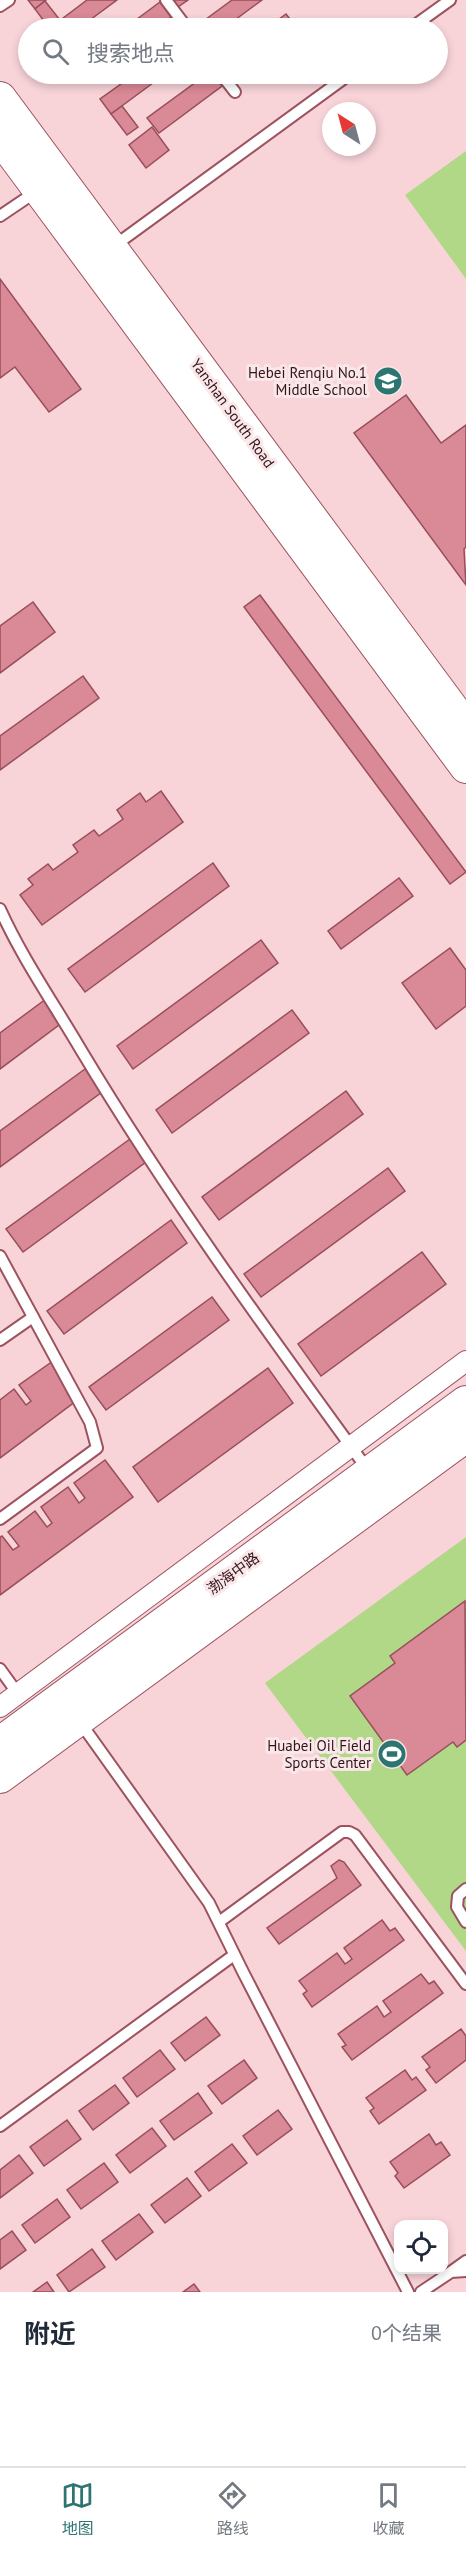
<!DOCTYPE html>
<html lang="zh">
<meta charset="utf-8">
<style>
body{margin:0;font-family:"PT Sans","Noto Sans SC",sans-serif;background:#f2f2f3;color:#1f2937}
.controls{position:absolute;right:18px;bottom:18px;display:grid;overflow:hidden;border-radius:12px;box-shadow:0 3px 9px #0003}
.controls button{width:54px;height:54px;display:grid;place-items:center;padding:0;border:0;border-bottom:2px solid #e0e1e3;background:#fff;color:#1f2937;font:30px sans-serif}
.compass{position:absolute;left:322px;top:102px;width:54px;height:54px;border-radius:50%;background:#fff;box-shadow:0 3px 9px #0003;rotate:324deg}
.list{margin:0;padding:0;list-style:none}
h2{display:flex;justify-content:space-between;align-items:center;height:78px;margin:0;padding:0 24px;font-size:26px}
h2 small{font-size:20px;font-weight:400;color:#747a83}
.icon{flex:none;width:33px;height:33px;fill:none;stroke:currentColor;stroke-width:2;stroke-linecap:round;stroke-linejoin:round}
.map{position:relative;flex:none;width:466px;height:2292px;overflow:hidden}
.search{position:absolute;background:#fff;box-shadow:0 3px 9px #0003;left:18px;right:18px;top:18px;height:66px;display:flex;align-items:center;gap:15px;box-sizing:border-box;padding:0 21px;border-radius:33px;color:#747a83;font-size:22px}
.sheet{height:174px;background:#fff}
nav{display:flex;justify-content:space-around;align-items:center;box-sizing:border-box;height:84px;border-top:2px solid #e0e1e3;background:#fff;font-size:16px;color:#747a83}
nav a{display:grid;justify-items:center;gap:3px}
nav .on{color:#2c7571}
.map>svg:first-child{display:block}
.garden{fill:#b1d887}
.building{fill:#da8996;stroke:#984e5b;stroke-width:1.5}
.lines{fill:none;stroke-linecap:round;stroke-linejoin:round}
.lane-casing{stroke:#9c525f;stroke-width:14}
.street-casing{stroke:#9c525f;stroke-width:22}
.primary-casing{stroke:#9c525f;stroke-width:34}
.lane{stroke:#fff;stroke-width:10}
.street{stroke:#fff;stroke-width:20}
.primary{stroke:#fff;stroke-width:32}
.labels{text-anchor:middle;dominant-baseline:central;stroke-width:6;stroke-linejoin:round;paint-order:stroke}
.poi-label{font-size:15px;fill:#32141a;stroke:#f9e7e9;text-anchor:end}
.street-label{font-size:15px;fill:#32141a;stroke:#f9e7e9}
</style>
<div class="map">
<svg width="466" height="2292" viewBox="0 0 466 2292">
<rect width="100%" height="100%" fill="#f8d4d9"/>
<g class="garden">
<path d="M466,151V279L405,195Z"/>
<path d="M466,1537V1951L265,1683Z"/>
</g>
<g class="building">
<path d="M28,0H46L35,9Z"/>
<path d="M87,0H117L79,28H50Z"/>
<path d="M173,0H188L178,7Z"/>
<path d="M232,0H262L224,28H194Z"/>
<path d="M45,1L60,20L49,28L35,9Z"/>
<path d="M160,2L171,17L156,28H125Z"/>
<path d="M286,14L297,28H267Z"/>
<path d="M82,74H96L87,80Z"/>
<path d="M135,74H165L111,114L100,99Z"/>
<path d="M207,74H212L222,86L159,133L147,118Z"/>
<path d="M228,74H241L232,80Z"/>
<path d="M122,106L138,127L127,135L111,114Z"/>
<path d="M152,127L169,150L146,168L129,145Z"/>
<path d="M0,279L81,389L49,412L15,367L0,378Z"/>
<path d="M406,395L441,443L466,425V547L464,549L466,585L354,433Z"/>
<path d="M260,595L466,872L450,884L244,607Z"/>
<path d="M33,602L55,632L0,673V626Z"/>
<path d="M83,676L99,698L0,770V736Z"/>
<path d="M161,791L183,822L42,925L20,895L33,885L28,879L48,864L53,870L78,852L73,845L94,830L99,836L123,819L117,810L140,793L146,802Z"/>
<path d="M213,863L229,886L85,992L68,969Z"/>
<path d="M399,878L413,896L341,949L328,931Z"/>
<path d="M261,940L278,963L133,1069L117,1046Z"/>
<path d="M450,948L466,970V1006L436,1029L402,983Z"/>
<path d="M50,996L67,1019L0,1069V1033Z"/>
<path d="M292,1010L309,1033L172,1133L156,1110Z"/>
<path d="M85,1069L102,1092L0,1167V1131Z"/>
<path d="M346,1091L363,1114L219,1220L202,1197Z"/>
<path d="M130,1139L146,1162L23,1252L6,1229Z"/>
<path d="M388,1168L405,1191L261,1297L244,1274Z"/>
<path d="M171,1220L187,1243L64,1334L47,1311Z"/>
<path d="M422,1252L446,1284L321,1376L298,1344Z"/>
<path d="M212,1297L229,1320L106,1410L89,1387Z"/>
<path d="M53,1361L80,1398L0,1458V1400L14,1389L26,1405L31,1401L19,1385Z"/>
<path d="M268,1368L293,1403L158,1502L133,1467Z"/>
<path d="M105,1460L133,1497L0,1595V1537L2,1536L13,1550L19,1546L8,1532L35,1511L47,1527L52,1523L41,1507L68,1487L79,1503L85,1498L74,1483Z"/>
<path d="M465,1601L466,1740L457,1747L453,1742L407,1775L350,1696L395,1663L390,1656Z"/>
<path d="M339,1860L344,1862L361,1885L279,1944L267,1928L337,1878L331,1866Z"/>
<path d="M382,1920L390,1931L395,1928L404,1940L312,2007L303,1994L307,1991L299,1981L337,1953L345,1964L352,1959L344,1948Z"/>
<path d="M421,1974L429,1984L434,1981L443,1993L352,2060L342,2047L346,2045L338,2034L377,2006L384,2017L391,2012L383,2001Z"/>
<path d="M206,2017L220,2035L185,2061L171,2043Z"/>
<path d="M461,2029L466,2036V2060L436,2083L426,2070L430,2067L422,2057Z"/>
<path d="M160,2050L175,2069L137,2097L123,2078Z"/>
<path d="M244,2060L257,2078L222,2104L208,2086Z"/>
<path d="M405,2070L412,2080L416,2077L426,2090L379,2124L370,2111L374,2108L366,2098Z"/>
<path d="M115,2085L129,2103L93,2130L79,2111Z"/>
<path d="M198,2093L212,2113L174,2140L160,2121Z"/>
<path d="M278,2110L292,2129L257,2155L243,2136Z"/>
<path d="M67,2120L81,2139L44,2166L30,2147Z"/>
<path d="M152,2128L166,2146L130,2173L116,2155Z"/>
<path d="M429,2134L436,2145L441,2142L450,2155L404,2188L395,2176L398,2173L390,2162Z"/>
<path d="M232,2144L247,2163L209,2191L195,2172Z"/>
<path d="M19,2155L33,2173L0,2198V2170Z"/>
<path d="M104,2163L118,2182L81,2209L67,2190Z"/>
<path d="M187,2178L201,2196L165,2223L151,2205Z"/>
<path d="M57,2199L70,2217L35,2243L22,2225Z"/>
<path d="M139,2214L153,2232L116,2260L102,2241Z"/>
<path d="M12,2231L26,2250L0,2269V2240Z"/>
<path d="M92,2249L105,2267L69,2292L57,2275Z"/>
<path d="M47,2282L54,2292H33Z"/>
<path d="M194,2284L200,2292H183Z"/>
</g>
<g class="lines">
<g class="lane-casing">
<g id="lane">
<path d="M166,0L187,28"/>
<path d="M0,6L9,0"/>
<path d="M411,28L450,0"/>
<path d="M221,74L235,92"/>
<path d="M0,216L37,191"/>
<path d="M114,246L350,74"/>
<path d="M0,909C22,958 54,1004 81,1050C168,1195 268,1333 368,1470"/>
<path d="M0,1256L90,1422L97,1448L0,1519"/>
<path d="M0,1340L33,1317"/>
<path d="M0,1669L18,1694"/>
<path d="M80,1722L209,1903L243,1972L408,2292"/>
<path d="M466,1889L458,1896L457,1907L466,1922"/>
<path d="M219,1922L342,1832H349L355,1835L466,1984"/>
<path d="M0,2126L234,1955"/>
<path d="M452,2271L466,2261"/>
<path d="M421,2292L451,2272L466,2271"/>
</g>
</g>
<g class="street-casing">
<path id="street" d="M0,1707L466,1361"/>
</g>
<g class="primary-casing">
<g id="primary">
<path d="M0,98L466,727"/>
<path d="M0,137L466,767"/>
<path d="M0,1743L466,1402"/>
<path d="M0,1777L466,1436"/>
</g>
</g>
<use href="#lane" class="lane"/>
<use href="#street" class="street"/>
<use href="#primary" class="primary"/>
</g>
<defs>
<g id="school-disc" transform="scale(1.5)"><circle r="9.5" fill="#2c7571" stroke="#f9e7e9"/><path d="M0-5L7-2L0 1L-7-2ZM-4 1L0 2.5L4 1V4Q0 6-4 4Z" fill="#fff"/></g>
<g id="stadium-disc" transform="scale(1.5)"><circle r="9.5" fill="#2c7571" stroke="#f9e7e9"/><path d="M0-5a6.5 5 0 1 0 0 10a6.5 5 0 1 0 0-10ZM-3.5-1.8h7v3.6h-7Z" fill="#fff"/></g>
</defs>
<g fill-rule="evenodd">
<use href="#school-disc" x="388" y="381"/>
<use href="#stadium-disc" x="392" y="1754"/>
</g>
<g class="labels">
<g class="poi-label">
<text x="367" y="372">Hebei Renqiu No.1<tspan x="367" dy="17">Middle School</tspan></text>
<text x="371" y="1745">Huabei Oil Field<tspan x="371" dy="17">Sports Center</tspan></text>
</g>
<g class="street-label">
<text transform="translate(233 413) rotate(54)">Yanshan South Road</text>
<text transform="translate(233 1573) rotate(-36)">渤海中路</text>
</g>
</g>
</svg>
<div class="controls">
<button><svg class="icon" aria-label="locate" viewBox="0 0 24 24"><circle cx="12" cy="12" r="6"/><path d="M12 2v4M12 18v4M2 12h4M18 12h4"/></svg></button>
</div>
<svg class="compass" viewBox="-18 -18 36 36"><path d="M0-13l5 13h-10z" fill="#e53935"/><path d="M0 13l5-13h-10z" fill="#747a83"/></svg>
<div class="search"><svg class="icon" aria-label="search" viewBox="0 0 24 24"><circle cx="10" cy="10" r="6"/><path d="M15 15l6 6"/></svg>搜索地点</div>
</div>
<section class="sheet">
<h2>附近<small>0个结果</small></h2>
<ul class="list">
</ul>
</section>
<nav>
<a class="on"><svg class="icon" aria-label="map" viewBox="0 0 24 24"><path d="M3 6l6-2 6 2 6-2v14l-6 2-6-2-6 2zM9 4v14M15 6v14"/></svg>地图</a>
<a><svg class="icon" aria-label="directions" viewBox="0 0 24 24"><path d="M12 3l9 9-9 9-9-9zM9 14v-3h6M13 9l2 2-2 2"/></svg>路线</a>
<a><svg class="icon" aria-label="saved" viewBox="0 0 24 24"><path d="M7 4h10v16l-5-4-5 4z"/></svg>收藏</a>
</nav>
